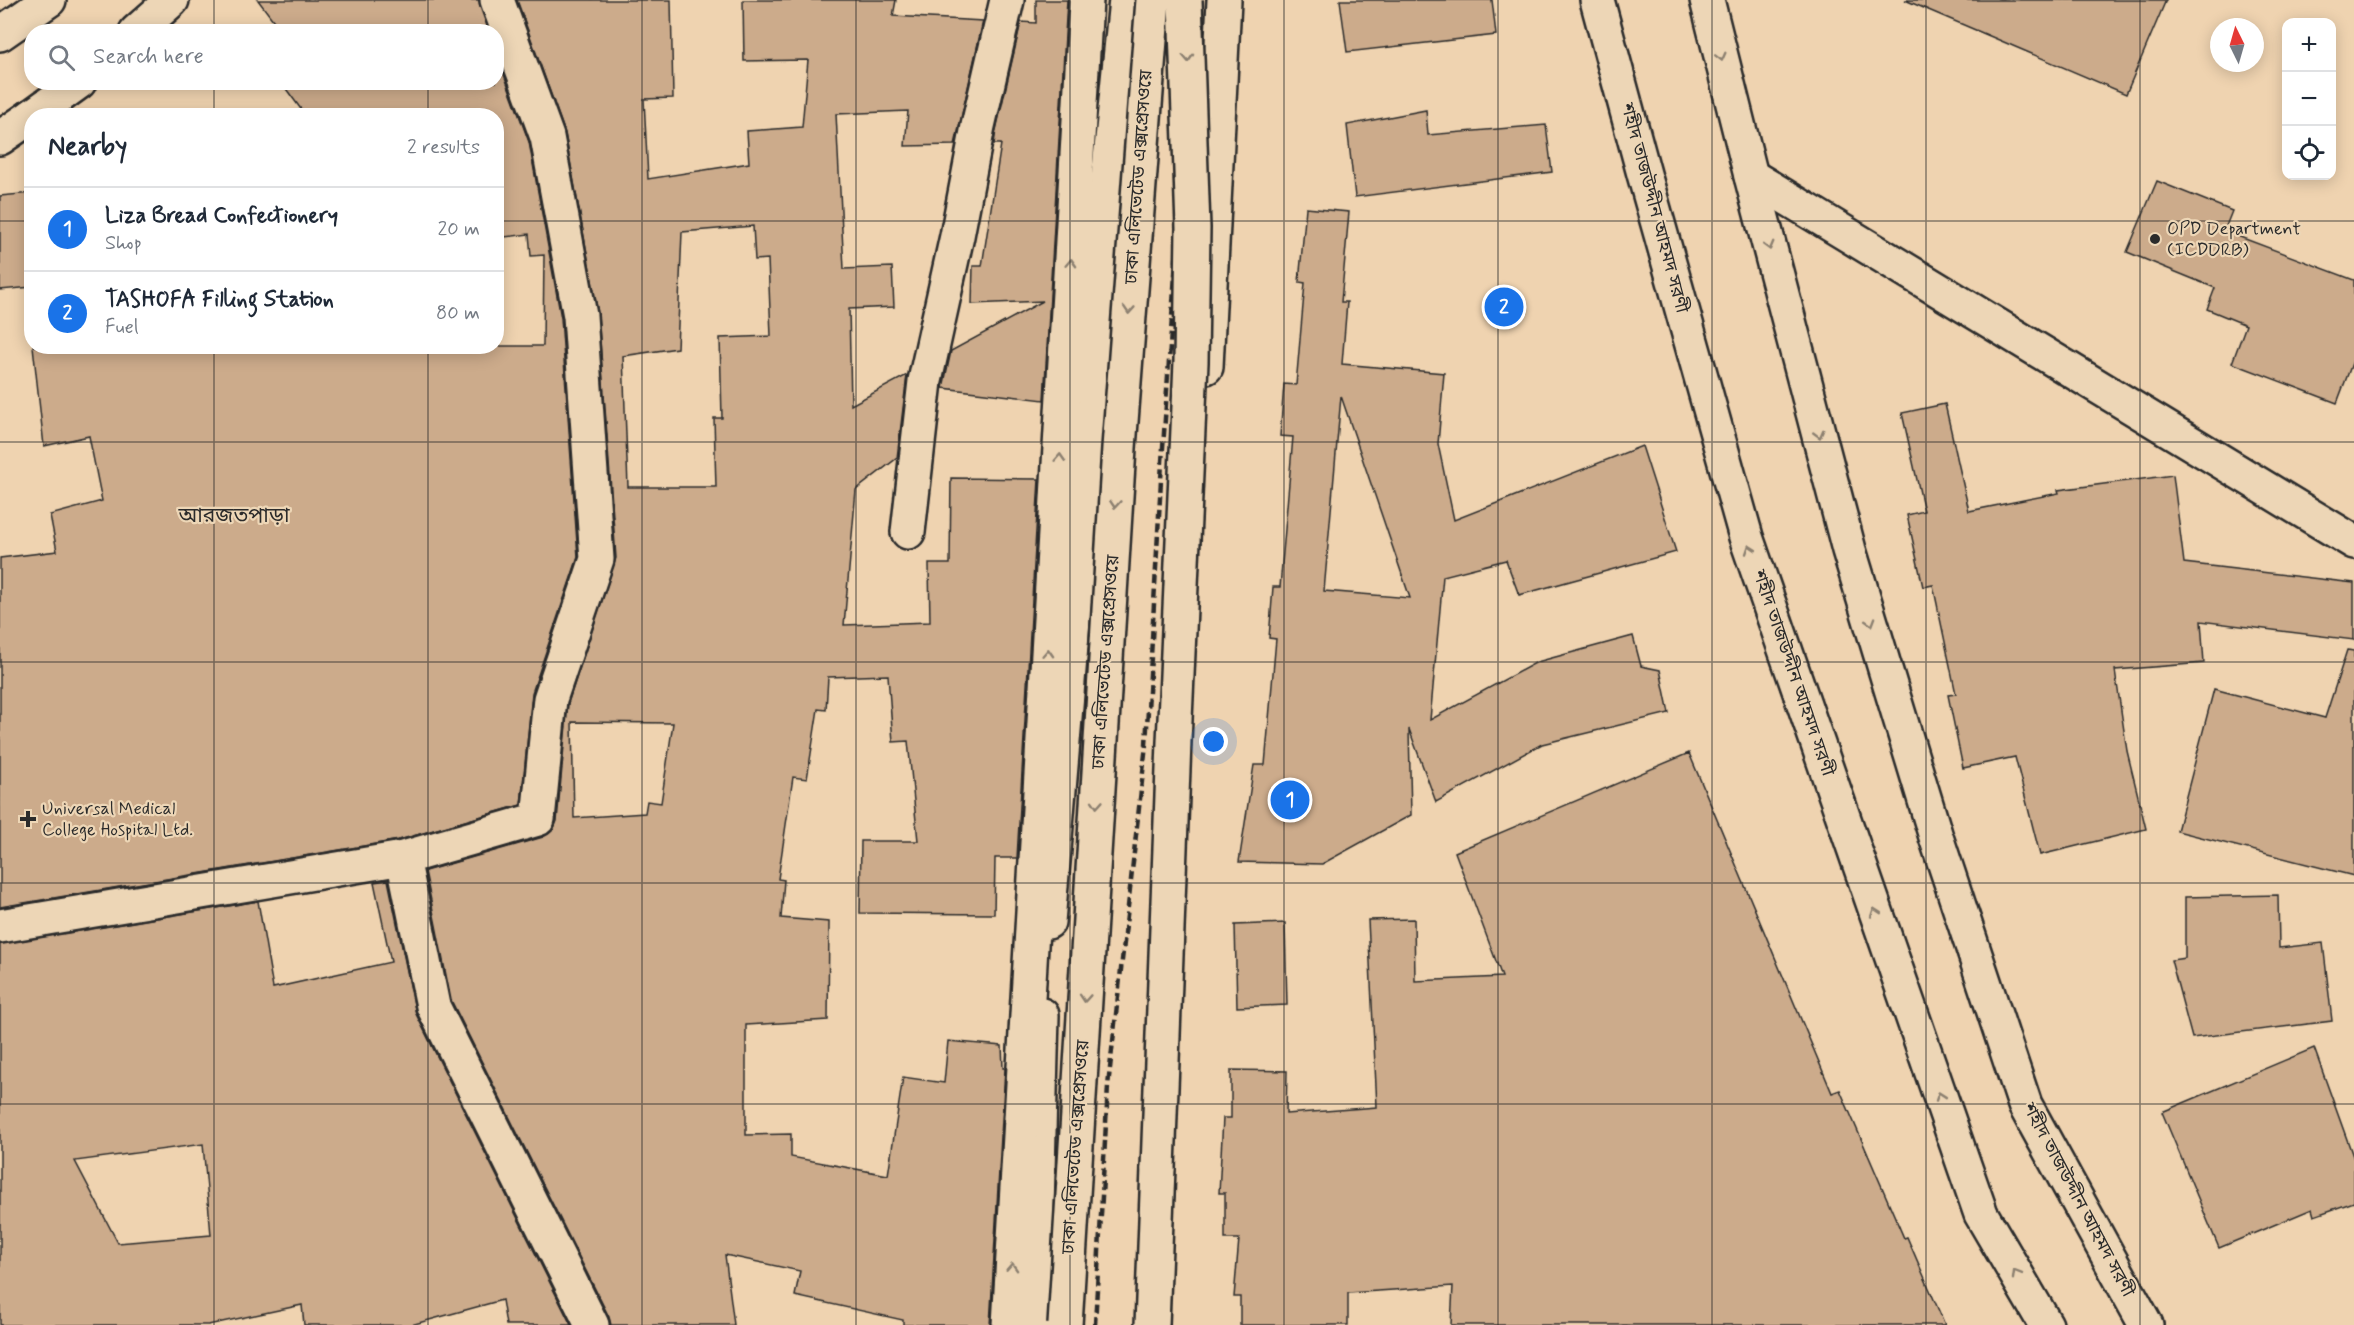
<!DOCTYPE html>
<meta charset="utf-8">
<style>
body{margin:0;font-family:Mynerve,"Noto Sans Bengali",sans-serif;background:#f2f2f3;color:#1f2937}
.controls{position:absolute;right:18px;top:18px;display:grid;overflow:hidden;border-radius:12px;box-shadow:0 3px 15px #0003}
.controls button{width:54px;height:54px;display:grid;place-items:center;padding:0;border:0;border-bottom:2px solid #e0e1e3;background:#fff;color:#1f2937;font:30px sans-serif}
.compass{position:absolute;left:2210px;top:18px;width:54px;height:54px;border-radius:50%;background:#fff;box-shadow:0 3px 15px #0003;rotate:355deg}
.you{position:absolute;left:1214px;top:742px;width:21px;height:21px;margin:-15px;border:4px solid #fff;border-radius:50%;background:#1a73e8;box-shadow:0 0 0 9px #1a73e833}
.badge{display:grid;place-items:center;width:39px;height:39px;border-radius:50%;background:#1a73e8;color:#fff;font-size:20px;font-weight:700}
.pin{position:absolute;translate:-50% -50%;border:3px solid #fff;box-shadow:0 2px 6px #0006}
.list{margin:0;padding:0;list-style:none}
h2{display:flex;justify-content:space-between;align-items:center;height:78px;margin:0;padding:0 24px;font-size:26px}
h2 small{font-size:20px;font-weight:400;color:#747a83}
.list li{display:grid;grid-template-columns:39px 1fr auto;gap:18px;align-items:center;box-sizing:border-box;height:84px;padding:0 24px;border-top:2px solid #e0e1e3}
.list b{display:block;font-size:22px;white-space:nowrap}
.list p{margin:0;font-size:20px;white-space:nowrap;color:#747a83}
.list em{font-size:20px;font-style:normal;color:#747a83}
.icon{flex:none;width:33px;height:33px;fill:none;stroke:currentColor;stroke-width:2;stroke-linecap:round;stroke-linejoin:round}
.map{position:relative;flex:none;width:2354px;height:1325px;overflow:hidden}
.search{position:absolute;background:#fff;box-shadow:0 3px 15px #0003;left:24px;top:24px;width:480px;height:66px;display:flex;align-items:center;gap:15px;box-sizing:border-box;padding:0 21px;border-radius:24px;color:#747a83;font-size:22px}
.panel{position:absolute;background:#fff;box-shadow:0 3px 15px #0003;left:24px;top:108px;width:480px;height:246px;border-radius:24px}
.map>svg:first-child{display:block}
.building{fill:#ccab8b;stroke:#2b2b2b;stroke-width:1.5;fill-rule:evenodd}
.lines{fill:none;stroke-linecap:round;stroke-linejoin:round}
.minor-casing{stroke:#2b2b2b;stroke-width:38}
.major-casing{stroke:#2b2b2b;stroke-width:38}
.highway-casing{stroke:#2b2b2b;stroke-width:38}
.minor{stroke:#edd6b6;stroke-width:33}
.major{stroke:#edd6b6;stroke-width:33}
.highway{stroke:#edd6b6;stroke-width:33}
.tram{stroke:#2b2b2b;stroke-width:1.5}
.rail{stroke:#2b2b2b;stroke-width:4.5;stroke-dasharray:9 4.5;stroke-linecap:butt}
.highway-bridge-casing{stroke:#2b2b2b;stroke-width:38;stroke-linecap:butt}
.highway-bridge{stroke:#edd6b6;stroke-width:33}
.oneway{stroke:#8c8070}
.grid{fill:none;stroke:#2b2b2b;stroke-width:1.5;stroke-opacity:0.55}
.poi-dot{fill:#2b2b2b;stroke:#edd6b6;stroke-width:2}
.labels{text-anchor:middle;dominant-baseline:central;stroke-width:4.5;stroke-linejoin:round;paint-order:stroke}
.street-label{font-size:18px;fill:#2b2b2b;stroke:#edd6b6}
.poi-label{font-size:18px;fill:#2b2b2b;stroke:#edd6b6;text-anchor:start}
.quarter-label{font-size:21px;fill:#2b2b2b;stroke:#edd6b6}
</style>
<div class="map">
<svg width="2354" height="1325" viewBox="0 0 2354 1325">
<rect width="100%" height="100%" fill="#efd3b0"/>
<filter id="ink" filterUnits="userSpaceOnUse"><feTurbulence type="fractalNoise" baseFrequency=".0167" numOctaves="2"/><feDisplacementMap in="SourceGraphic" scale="12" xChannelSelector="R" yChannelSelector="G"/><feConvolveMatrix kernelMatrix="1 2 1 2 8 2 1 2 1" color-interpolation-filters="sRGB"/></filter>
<g filter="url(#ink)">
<g class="building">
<path d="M258,0H479L489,32H282Z"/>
<path d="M517,0H671L673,98L644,99L648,179L749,163L747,131L802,127L808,60L744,61L743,0H896L893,16L983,21L955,145L905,146L908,111L836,114L844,269L892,267L894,307L849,309L851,405L907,375L897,458L856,490L844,625L930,622L929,564H950L951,478L1039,479L1017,858H995L994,914L860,913L861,841H918L908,741L893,742L888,675L828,677L826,710L818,709L807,779L793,777L778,879L784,880L781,918L829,922L828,1020L746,1025V1135L791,1134V1157L888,1175L903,1077L944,1083L948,1041L1002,1046L1003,1068H1005L990,1325H903V1320L795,1296L800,1271L725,1255L734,1325H611L609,1317L451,1000L425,871L543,837L553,830L557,821L568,703L616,558L598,313L565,133ZM753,226L755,260L768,259L771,336L720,338L722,418H714L716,487H628L623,356L677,348L682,232ZM572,722L673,723L661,803L647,801L645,813L574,818Z"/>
<path d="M1036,0H1067L1044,400L943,388L951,351L1043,301L972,304L973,266H982L1001,144H994L996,130L1021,22L1036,23Z"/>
<path d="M1340,0H1492L1496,35L1347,52Z"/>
<path d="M1905,0H2166L2126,94Z"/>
<path d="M496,53L529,142L561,318L578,557L532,693L521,805L399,840L0,907V558L57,551L50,515L102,501L89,436L44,446L33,346H543L544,255L531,256L529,234L496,238V116H306L281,82H496Z"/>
<path d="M1426,110L1428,135L1546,125L1552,172L1355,197L1347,125Z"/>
<path d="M2157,181L2232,211L2224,231L2354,280V358L2337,403L2232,363L2246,325L2207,309L2215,288L2127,252Z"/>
<path d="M32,193V287L0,290V196Z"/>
<path d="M1306,208L1349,212L1341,302H1347L1342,364L1444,373L1438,444L1454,520L1642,446L1676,552L1519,595L1506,560L1443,576L1430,720L1537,662L1633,636L1641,666L1660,670L1669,713L1542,744L1436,802L1409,729L1411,815L1322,864L1239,862L1254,765H1265L1276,639L1269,638L1273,587H1280L1293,437L1280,436L1284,384L1296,385L1305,283L1299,282ZM1341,396L1410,598L1324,591Z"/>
<path d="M1945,404L1969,511L2059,493L2058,490L2173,475L2184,563L2354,583V640L2201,621L2204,663L2115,670L2127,751L2146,829L2040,855L2015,757L1963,768L1948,695L1956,694L1933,585L1923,587L1907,515L1924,511L1902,413Z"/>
<path d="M2347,650L2354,651V876L2177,831L2214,689L2325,718Z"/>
<path d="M1689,753L1832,1093L1840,1090L1904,1238L1907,1237L1945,1325H1451L1453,1286L1348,1293V1325H1240V1297H1234L1239,1239H1225V1193H1219L1223,1118H1231V1070L1287,1071L1286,1114L1377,1107L1368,920L1414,919L1415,981L1502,977L1455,852Z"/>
<path d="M388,880L416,1014L571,1325H506L502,1300L411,1325H304L302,1305L208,1325H0V944L258,901L273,988L391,962L374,882ZM203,1144L211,1235L118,1243L75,1161Z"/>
<path d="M2278,895L2279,948L2323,943L2332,1021L2192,1038L2171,960L2185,958V897Z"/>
<path d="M1285,923L1287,1005L1237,1007L1235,925Z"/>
<path d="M2314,1048L2354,1159V1202L2314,1216L2312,1209L2219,1248L2162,1112Z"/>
</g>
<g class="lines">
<g class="minor-casing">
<g id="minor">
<path d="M497,0L547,137L580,316L597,559L550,699L538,819L403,858L433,1006L592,1325"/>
<path d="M1751,176L2354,542"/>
<path d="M1206,367L1224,0"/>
<path d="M908,532L925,381L957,236L978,126L1007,0"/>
<path d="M1048,922L1096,345L1105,210L1126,0"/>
<path d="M0,926L403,858"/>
<path d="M1034,1325L1042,1015"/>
</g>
</g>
<g class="major-casing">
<g id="major">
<path d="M1597,0L1644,174L1746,537L1981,1214L2046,1325"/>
<path d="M1707,0L1751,176L1849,550L1936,837L2025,1105L2146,1325"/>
</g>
</g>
<g class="highway-casing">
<g id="highway">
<path d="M136,32L172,0"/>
<path d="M0,34L49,0"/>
<path d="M32,116L79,82"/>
<path d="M0,138L32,116"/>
<path d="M1009,1325L1086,0"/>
<path d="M1152,1325L1158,1168"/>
</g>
</g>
<use href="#minor" class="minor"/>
<use href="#major" class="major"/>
<use href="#highway" class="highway"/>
<path class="tram" d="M1055,1325L1066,1082L1105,743L1121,459L1153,0"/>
<path class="rail" d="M1095,1325L1108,1086L1146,745L1162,462L1194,0"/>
<g class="highway-bridge-casing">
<g id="highway-bridge">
<path d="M1158,1168L1174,742L1191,362L1193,228L1185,0"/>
<path d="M1065,1325L1119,448L1153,0"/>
</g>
</g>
<use href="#highway-bridge" class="highway-bridge"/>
</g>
<defs><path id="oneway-chevron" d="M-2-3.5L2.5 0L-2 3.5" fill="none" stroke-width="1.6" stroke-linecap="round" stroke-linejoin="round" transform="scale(1.5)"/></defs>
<g class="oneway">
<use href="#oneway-chevron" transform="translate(1721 57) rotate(76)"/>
<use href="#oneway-chevron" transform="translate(1188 58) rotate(87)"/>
<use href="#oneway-chevron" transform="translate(1769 246) rotate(75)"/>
<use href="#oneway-chevron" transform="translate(1071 263) rotate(-87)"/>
<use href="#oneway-chevron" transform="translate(1129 310) rotate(94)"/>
<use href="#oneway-chevron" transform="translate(1819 434) rotate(75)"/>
<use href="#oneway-chevron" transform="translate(1060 458) rotate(-87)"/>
<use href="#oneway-chevron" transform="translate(1115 504) rotate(94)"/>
<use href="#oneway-chevron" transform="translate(1750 549) rotate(-109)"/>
<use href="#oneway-chevron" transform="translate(1871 622) rotate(73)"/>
<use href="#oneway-chevron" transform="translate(1048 653) rotate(-87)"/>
<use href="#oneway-chevron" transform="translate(1097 804) rotate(94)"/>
<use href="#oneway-chevron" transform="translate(1875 912) rotate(-109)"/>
<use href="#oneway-chevron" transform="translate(1085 998) rotate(94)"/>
<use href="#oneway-chevron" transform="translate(1940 1096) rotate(-109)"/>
<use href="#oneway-chevron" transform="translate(1012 1267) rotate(-87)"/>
<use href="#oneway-chevron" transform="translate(2016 1274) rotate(-120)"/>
</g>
</g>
<path class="grid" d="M214,0V32M428,0V32M642,0V1325M856,0V1325M1070,0V1325M1284,0V1325M1498,0V1325M1712,0V1325M1926,0V1325M2140,0V1325M214,82V116M428,82V116M0,221H32M496,221H2354M214,346V1325M428,346V1325M0,442H2354M0,662H2354M0,883H2354M0,1104H2354"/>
<g class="poi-dot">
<circle cx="2155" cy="239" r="6"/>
<path d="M25 810h6v6h6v6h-6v6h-6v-6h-6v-6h6z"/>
</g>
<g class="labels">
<g class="street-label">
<text transform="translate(1139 177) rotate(-86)">ঢাকা এলিভেটেড এক্সপ্রেসওয়ে</text>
<text transform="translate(1654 208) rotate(75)">শহীদ তাজউদ্দীন আহমদ সরণী</text>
<text transform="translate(1106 662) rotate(-86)">ঢাকা এলিভেটেড এক্সপ্রেসওয়ে</text>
<text transform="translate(1793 673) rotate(71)">শহীদ তাজউদ্দীন আহমদ সরণী</text>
<text transform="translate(1076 1147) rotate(-86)">ঢাকা এলিভেটেড এক্সপ্রেসওয়ে</text>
<text transform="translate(2078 1200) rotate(62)">শহীদ তাজউদ্দীন আহমদ সরণী</text>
</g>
<g class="poi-label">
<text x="2167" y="229">OPD Department<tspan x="2167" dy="21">(ICDDRB)</tspan></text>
<text x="42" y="809">Universal Medical<tspan x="42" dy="21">College Hospital Ltd.</tspan></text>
</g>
<g class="quarter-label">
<text x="234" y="516">আরজতপাড়া</text>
</g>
</g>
</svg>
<div class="controls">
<button>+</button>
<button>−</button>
<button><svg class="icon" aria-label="locate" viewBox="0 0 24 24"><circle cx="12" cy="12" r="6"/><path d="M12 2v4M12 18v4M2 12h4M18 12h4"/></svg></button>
</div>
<svg class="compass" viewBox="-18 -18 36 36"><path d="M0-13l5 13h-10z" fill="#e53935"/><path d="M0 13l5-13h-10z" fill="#747a83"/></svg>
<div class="you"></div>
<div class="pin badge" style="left:1290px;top:800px">1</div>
<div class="pin badge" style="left:1504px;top:307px">2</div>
<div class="search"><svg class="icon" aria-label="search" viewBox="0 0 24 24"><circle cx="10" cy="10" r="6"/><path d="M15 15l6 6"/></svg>Search here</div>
<section class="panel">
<h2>Nearby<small>2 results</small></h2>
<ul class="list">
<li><span class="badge">1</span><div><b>Liza Bread Confectionery</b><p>Shop</p></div><em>20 m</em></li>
<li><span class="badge">2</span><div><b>TASHOFA Filling Station</b><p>Fuel</p></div><em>80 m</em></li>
</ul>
</section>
</div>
